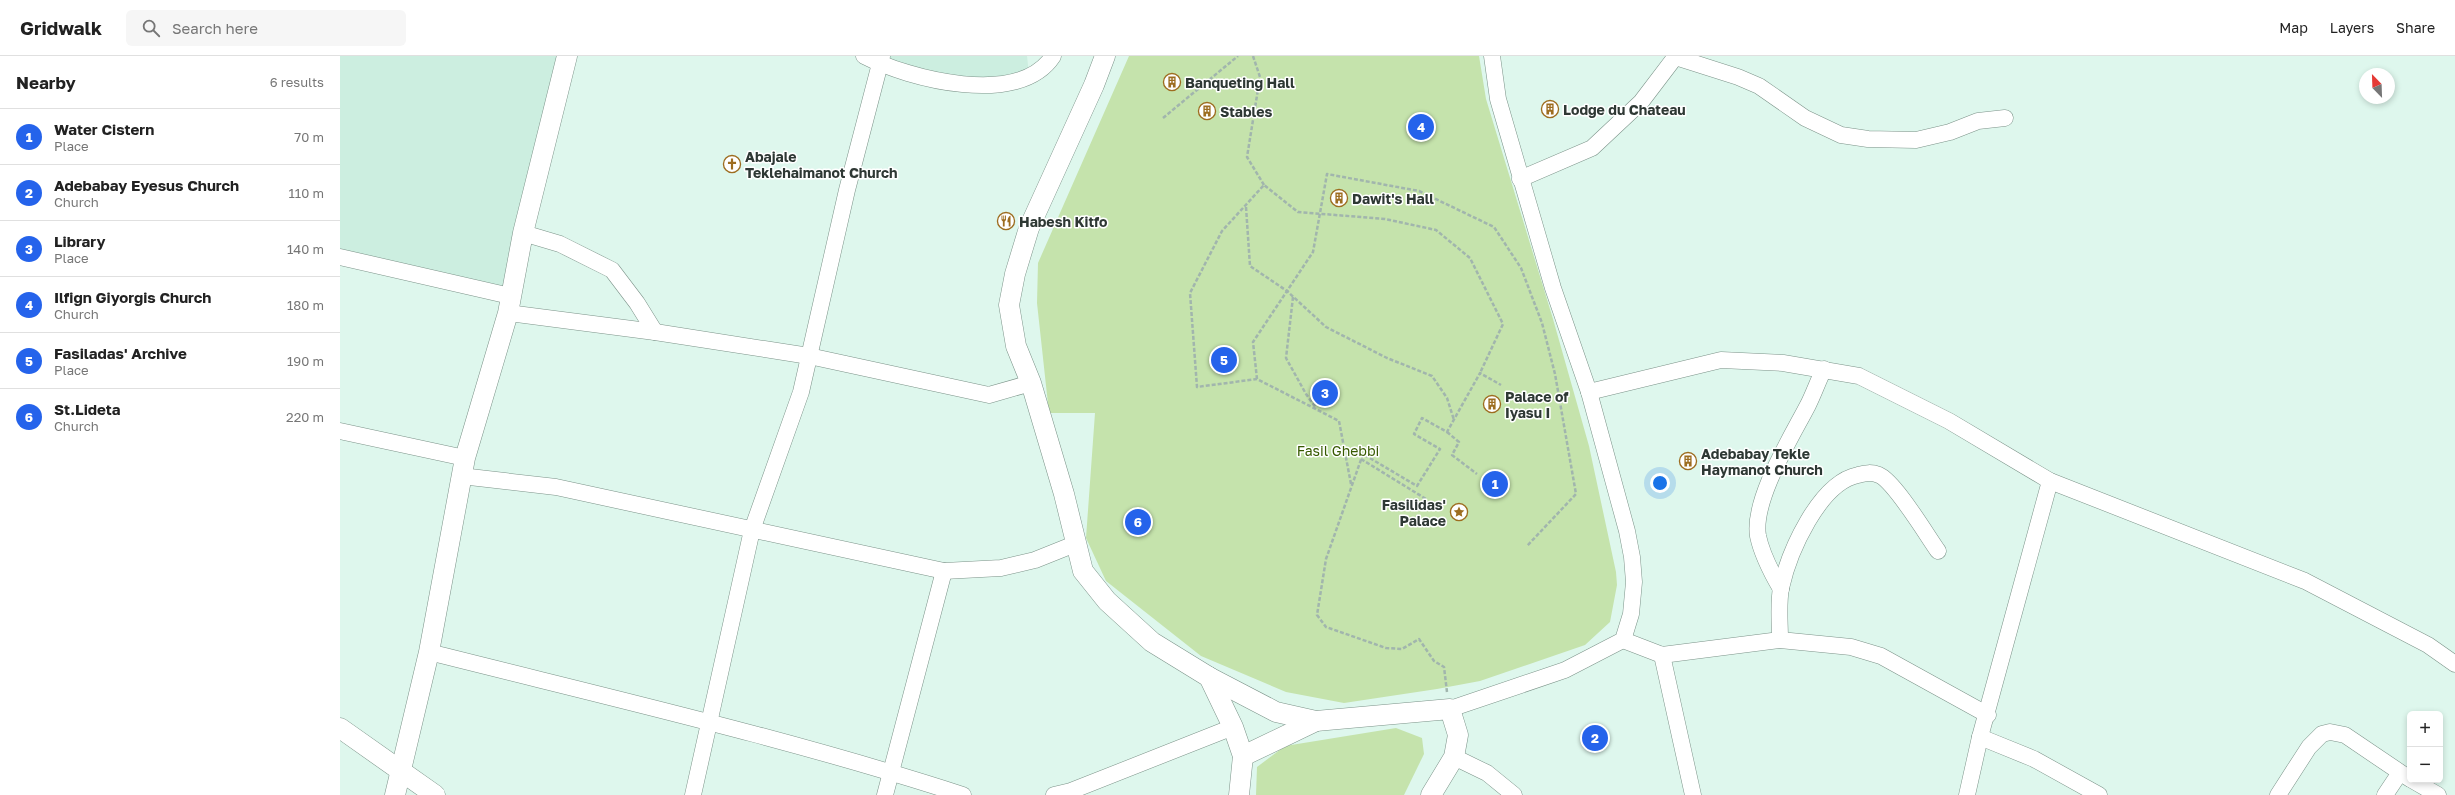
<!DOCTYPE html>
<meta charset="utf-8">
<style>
body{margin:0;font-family:"Golos Text",sans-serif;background:#f6f6f6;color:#222}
.controls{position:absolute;right:12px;bottom:12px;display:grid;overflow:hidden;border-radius:6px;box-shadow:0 2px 6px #0003}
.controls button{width:36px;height:36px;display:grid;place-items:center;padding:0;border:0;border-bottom:1px solid #e0e0e0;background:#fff;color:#222;font:20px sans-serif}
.compass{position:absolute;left:2019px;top:12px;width:36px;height:36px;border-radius:50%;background:#fff;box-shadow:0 2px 6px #0003;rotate:337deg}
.you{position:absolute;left:1320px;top:427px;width:14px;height:14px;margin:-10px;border:3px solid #fff;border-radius:50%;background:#1a73e8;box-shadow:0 0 0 6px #1a73e833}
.badge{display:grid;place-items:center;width:26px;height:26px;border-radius:50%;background:#2563eb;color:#fff;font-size:13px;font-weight:700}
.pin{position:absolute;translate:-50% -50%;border:2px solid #fff;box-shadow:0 1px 4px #0006}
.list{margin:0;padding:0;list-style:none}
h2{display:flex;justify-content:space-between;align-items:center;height:52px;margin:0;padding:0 16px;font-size:17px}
h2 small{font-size:13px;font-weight:400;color:#767676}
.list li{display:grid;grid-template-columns:26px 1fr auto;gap:12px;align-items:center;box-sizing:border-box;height:56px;padding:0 16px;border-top:1px solid #e0e0e0}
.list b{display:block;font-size:15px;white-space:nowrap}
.list p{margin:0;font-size:13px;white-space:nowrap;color:#767676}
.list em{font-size:13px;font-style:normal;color:#767676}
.icon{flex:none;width:22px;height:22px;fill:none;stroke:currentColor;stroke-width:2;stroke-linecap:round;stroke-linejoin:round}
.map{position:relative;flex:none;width:2115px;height:739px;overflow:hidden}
header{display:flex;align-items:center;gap:24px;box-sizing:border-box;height:56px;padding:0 20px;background:#fff;border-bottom:1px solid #e0e0e0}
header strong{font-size:19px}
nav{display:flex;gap:22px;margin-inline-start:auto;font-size:14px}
.search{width:280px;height:36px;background:#f6f6f6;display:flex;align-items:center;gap:10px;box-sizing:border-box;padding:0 14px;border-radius:6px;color:#767676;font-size:15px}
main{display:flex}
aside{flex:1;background:#fff}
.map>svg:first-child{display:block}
.built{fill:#cceee0}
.park{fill:#c5e3ac}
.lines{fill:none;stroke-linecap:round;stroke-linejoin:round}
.minor-casing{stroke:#7c9389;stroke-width:17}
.tertiary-casing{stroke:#7c9389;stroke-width:21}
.path{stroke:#a1b5ad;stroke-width:2.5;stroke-dasharray:4 2;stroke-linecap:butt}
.minor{stroke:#fff;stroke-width:16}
.tertiary{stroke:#fff;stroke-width:20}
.labels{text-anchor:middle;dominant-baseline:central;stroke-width:3;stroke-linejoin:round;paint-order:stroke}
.poi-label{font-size:14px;font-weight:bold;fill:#2e3834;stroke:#fff;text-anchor:start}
.park-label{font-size:14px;fill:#375a00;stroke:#fff}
</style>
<header>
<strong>Gridwalk</strong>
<div class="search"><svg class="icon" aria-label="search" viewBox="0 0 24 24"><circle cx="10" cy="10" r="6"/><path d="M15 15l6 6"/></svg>Search here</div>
<nav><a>Map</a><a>Layers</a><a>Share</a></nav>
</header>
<main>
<aside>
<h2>Nearby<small>6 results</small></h2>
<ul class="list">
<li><span class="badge">1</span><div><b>Water Cistern</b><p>Place</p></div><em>70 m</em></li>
<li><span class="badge">2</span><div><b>Adebabay Eyesus Church</b><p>Church</p></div><em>110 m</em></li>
<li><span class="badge">3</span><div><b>Library</b><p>Place</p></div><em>140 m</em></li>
<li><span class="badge">4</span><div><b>Ilfign Giyorgis Church</b><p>Church</p></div><em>180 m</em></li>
<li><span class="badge">5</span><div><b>Fasiladas' Archive</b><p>Place</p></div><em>190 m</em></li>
<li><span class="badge">6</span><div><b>St.Lideta</b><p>Church</p></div><em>220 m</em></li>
</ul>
</aside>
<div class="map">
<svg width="2115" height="739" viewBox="0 0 2115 739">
<rect width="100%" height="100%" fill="#def7ed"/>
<g class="built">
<path d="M0,0H226L170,240L0,201Z"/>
<path d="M524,0H687L689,18L611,28Z"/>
</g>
<g class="park">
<path d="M789,0H1139L1146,43L1213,263L1249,390L1276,516L1277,529L1270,566L1245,589L1140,625L1097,633L1004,647L946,636L861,600L766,525L746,482L755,357H709L697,247L698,207Z"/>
<path d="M1056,672L1082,682L1084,698L1064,739H916L917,711L945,690Z"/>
</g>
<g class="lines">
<g class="minor-casing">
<g id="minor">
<path d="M524,0C569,23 679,52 713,0"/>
<path d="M1335,1L1398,21L1419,30L1465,62L1501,79L1528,83L1576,84L1610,76L1638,65L1665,62"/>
<path d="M1180,123L1252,92L1301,46L1336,0"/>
<path d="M183,177L220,188L272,214L297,247L315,276"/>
<path d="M0,201L170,240"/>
<path d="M168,257L315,276L469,300L649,339L691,327"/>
<path d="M1249,336L1381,304L1443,307L1519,320L1609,365L1710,425L1965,525L2088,589L2115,608"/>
<path d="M0,375L125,402"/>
<path d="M121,420L216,431L604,515L661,512L695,504L735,488"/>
<path d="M1441,533C1431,516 1422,499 1418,480C1412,444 1452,380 1468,349C1474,337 1478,325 1484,313"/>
<path d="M1283,584L1322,599L1440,584L1511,591L1541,600L1648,659"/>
<path d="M1440,584C1440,567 1438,548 1441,532C1449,496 1479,427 1518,419C1526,417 1531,416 1539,419C1555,426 1586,478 1598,495"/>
<path d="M89,596C267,641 447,682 623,739"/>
<path d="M1322,599L1353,739"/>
<path d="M1110,653L1225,614L1283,584L1291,558L1294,526L1292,501L1287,475L1249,336L1213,232L1158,43L1152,0"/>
<path d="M1640,681L1694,703L1759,739"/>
<path d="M1114,701L1147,717L1174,739"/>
<path d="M2072,724L2098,739"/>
<path d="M353,739L412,474L461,336L507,134L542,0"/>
<path d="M545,739L604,515"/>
<path d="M714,739L731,735L893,671"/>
<path d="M1627,739L1640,681L1710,425"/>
<path d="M1938,739L1969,691L1982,678L1990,676L2005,679L2070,723"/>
<path d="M2045,739L2059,718"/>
</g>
</g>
<g class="tertiary-casing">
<g id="tertiary">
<path d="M765,0L754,29L689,172L675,218L669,249L676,290L691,327L724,438L743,515L767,545L812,586L869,621L936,656L976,665L1110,653L1118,679L1114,701L1091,739"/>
<path d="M869,621L893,671L903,700L899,739"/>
<path d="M0,672L95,739"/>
<path d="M903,700L976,665"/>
<path d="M55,739L89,596L125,402L168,257L183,177L227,0"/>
</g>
</g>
<g class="path">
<path d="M913,0L920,21L907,101L924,129"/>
<path d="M823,62L898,0"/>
<path d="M906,151L910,210L947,235L986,271L1047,302L1092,320L1107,342L1114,364"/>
<path d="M953,241L946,302L966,338L976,352"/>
<path d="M917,323L913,286L973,196L987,118L1079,135L1154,171L1181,212L1202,267L1215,318L1236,438L1187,490"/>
<path d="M1107,376L1119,386L1112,399L1137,418"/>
<path d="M1021,403L1086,443"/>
<path d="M1011,428L999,365L917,323L857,331L850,237L882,175L924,129L958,156L1045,163L1096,174L1130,202L1163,268L1140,317"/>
<path d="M1107,636L1104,611L1094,605L1079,583L1062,593L1046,592L986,571L977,559L986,503L1023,398L1077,430L1100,393L1074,378L1082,362L1107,376L1140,317L1161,329"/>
</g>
<use href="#minor" class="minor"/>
<use href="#tertiary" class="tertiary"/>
</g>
<defs>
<g id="building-ring" transform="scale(0.9)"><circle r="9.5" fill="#fff" stroke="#9d6d20" stroke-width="1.5"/><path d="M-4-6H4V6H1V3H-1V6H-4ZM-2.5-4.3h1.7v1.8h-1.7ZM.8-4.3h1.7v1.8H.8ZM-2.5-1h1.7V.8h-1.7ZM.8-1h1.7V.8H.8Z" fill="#9d6d20"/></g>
<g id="church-ring" transform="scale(0.9)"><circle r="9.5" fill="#fff" stroke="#9d6d20" stroke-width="1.5"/><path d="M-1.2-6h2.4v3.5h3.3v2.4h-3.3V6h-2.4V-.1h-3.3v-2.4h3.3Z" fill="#9d6d20"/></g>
<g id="restaurant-ring" transform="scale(0.9)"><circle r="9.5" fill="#fff" stroke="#9d6d20" stroke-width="1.5"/><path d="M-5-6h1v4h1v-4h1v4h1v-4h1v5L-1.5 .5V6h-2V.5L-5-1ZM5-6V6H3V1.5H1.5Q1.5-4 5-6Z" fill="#9d6d20"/></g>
<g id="sight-ring" transform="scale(0.9)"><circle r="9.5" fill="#fff" stroke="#9d6d20" stroke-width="1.5"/><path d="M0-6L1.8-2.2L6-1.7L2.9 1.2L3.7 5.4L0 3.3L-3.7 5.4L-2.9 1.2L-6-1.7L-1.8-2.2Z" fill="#9d6d20"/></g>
</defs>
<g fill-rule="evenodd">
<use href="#building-ring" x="832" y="26"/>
<use href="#building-ring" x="1210" y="53"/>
<use href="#building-ring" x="867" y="55"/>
<use href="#church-ring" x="392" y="108"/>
<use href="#building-ring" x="999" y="142"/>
<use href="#restaurant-ring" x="666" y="165"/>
<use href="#building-ring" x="1152" y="348"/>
<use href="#building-ring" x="1348" y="405"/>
<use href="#sight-ring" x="1119" y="456"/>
</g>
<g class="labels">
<g class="poi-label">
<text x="845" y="26">Banqueting Hall</text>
<text x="1223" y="53">Lodge du Chateau</text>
<text x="880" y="55">Stables</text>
<text x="405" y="100">Abajale<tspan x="405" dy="16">Teklehaimanot Church</tspan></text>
<text x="1012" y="142">Dawit's Hall</text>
<text x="679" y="165">Habesh Kitfo</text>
<text x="1165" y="340">Palace of<tspan x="1165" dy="16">Iyasu I</tspan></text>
<text x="1361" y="397">Adebabay Tekle<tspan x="1361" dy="16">Haymanot Church</tspan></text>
<text x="1106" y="448" text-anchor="end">Fasilidas'<tspan x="1106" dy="16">Palace</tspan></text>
</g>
<g class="park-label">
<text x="998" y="394">Fasil Ghebbi</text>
</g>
</g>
</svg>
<div class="controls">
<button>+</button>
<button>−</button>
</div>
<svg class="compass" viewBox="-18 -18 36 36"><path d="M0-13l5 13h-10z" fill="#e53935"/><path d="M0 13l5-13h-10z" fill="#767676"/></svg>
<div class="you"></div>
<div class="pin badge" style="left:1155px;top:428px">1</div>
<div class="pin badge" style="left:1255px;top:682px">2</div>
<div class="pin badge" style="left:985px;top:337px">3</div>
<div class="pin badge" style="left:1081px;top:71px">4</div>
<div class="pin badge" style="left:884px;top:304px">5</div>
<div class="pin badge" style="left:798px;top:466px">6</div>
</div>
</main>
